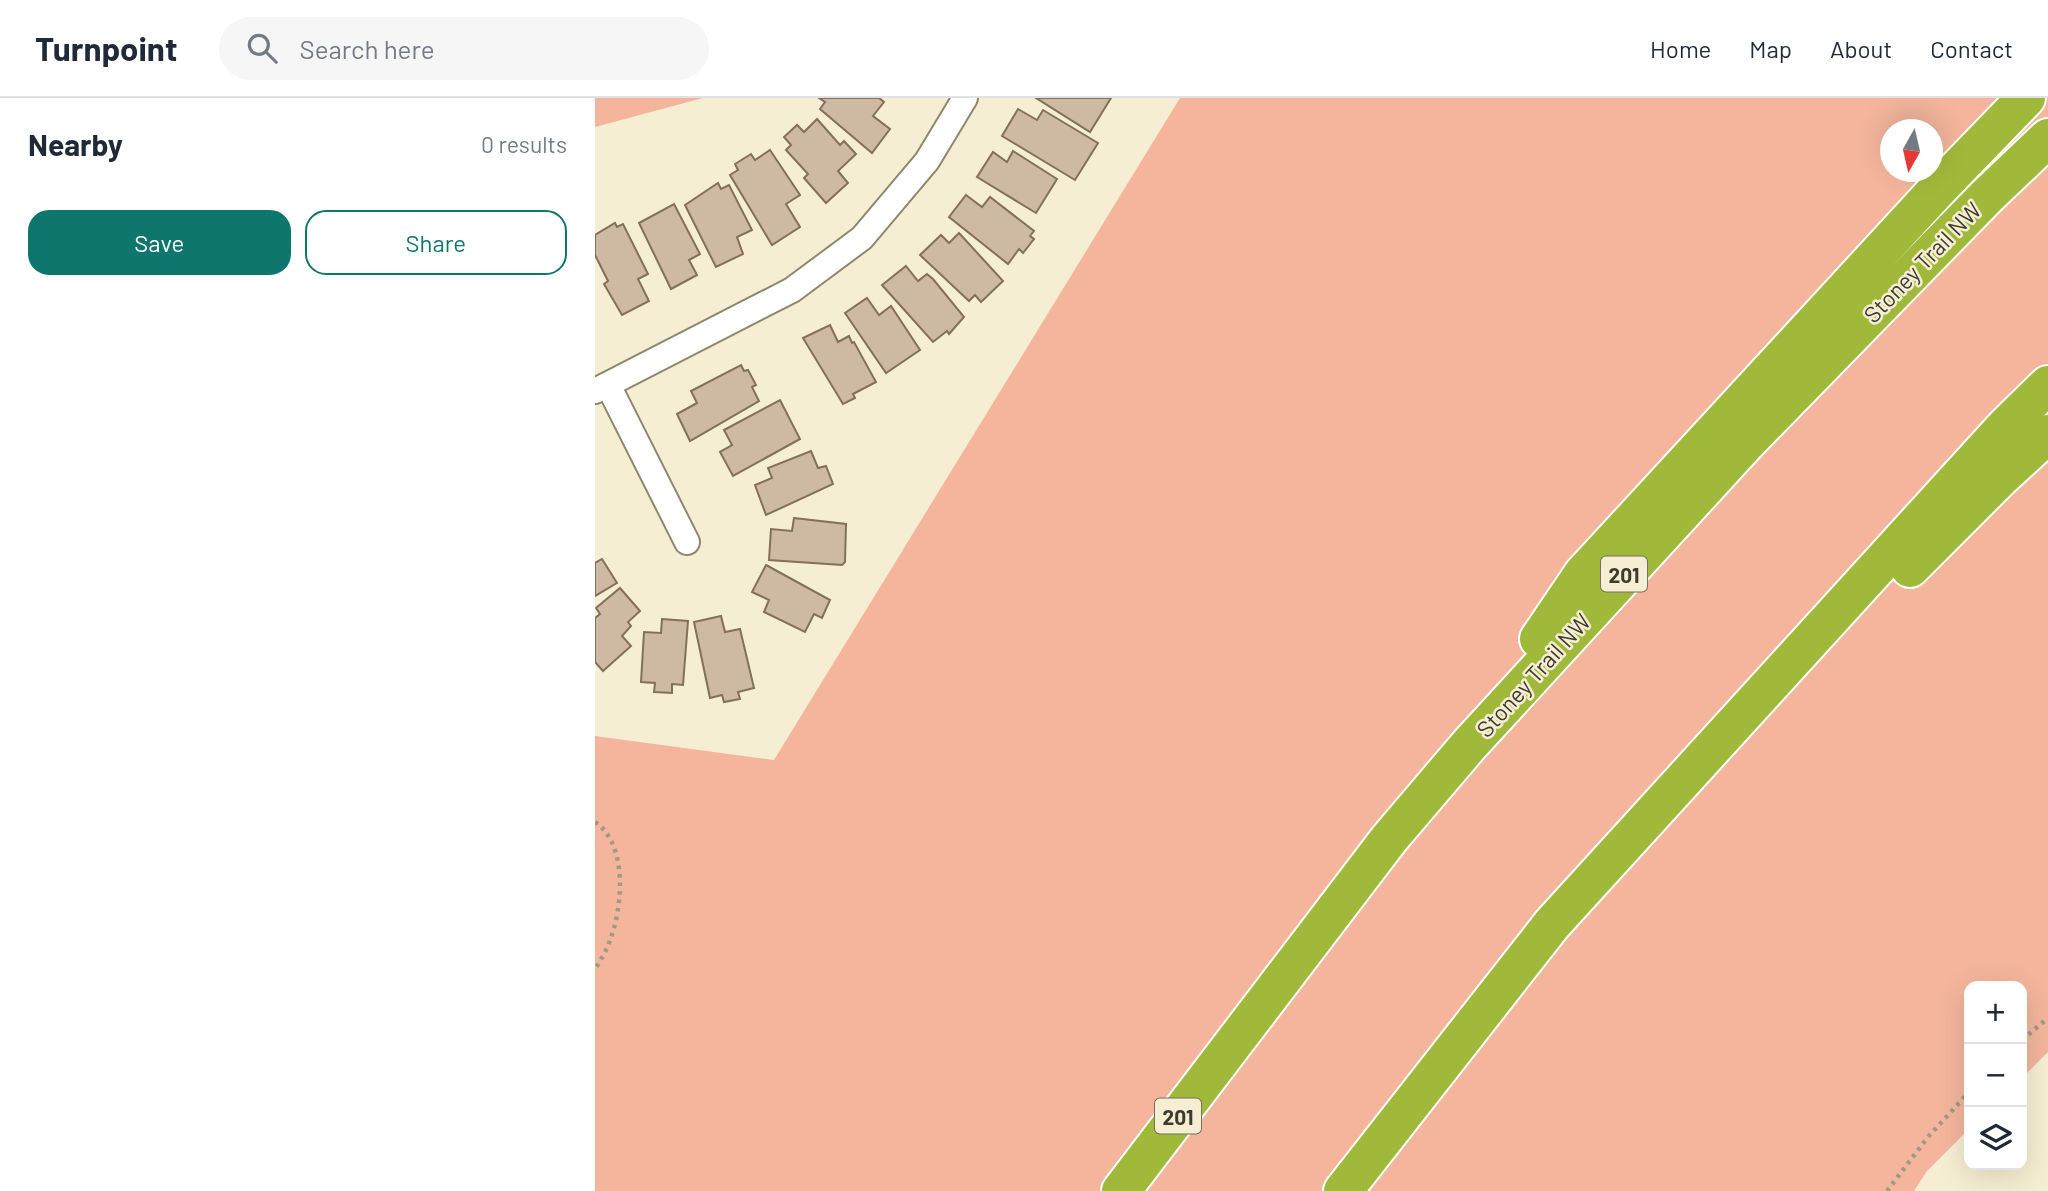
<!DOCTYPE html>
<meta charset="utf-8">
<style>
body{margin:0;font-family:Barlow,sans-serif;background:#f6f6f7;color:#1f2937}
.controls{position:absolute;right:21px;bottom:21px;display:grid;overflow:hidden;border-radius:14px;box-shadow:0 7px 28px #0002}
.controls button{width:63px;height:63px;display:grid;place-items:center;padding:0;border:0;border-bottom:2px solid #e0e1e3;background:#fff;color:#1f2937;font:35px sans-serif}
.compass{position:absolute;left:1285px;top:21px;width:63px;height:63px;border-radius:50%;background:#fff;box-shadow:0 7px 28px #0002;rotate:188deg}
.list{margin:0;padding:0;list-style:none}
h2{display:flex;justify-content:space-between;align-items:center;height:91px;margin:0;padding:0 28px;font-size:30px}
h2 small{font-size:23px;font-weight:400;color:#747a83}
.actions{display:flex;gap:14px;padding:21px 28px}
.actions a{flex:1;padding:16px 0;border:2px solid #0f766e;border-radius:21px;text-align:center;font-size:24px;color:#0f766e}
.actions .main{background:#0f766e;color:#fff}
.icon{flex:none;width:38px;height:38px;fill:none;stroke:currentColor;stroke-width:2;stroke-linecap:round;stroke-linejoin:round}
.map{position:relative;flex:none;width:1453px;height:1093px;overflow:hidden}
header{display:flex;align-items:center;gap:42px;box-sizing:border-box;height:98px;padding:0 35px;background:#fff;border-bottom:2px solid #e0e1e3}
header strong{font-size:33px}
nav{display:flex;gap:38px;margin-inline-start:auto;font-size:24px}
.search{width:490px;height:63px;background:#f6f6f7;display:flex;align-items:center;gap:18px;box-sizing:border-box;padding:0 24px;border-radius:38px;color:#747a83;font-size:26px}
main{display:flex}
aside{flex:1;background:#fff}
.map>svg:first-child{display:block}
.green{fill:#f4b59c;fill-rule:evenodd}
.building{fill:#ceb9a3;stroke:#83705c;stroke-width:2}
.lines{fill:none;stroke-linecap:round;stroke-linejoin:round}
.street-casing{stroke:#8e876d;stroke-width:28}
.highway-casing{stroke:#fff;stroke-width:42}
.path{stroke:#a09985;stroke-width:4.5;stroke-dasharray:3.5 5;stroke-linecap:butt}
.street{stroke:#fff;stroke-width:24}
.highway{stroke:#a0b93a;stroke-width:38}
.labels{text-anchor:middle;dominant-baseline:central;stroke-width:5;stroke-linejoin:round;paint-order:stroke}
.shield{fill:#f6eed2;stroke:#757060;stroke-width:2}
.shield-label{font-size:21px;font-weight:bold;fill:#3e3a2f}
.street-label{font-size:23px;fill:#3e3a2f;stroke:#f6eed2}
</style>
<header>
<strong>Turnpoint</strong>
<div class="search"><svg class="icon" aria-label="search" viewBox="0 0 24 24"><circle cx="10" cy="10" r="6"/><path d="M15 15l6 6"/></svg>Search here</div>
<nav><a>Home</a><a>Map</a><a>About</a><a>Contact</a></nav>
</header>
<main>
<aside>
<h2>Nearby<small>0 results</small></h2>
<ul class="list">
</ul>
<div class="actions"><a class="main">Save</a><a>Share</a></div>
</aside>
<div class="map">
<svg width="1453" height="1093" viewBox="0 0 1453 1093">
<rect width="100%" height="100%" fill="#f6eed2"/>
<g class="green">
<path d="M0,0H108L0,29Z"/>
<path d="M585,0H1453V954L1427,980V888H1374V1031L1332,1073L1319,1093H0V638L179,662ZM1296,32H1338V74H1296Z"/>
</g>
<g class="building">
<path d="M224,0H284L289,4L278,18L295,31L277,55L225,11L230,4Z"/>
<path d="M441,0H516L495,34Z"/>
<path d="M423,11L442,22L448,12L503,45L480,82L407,38Z"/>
<path d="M222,21L245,47L249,43L261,56L243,73L253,85L231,105L209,80L213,76L191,52L196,47L189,39L202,27L209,34Z"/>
<path d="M175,52L205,97L191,106L205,129L177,147L135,77L143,72L140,66L156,56L160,62Z"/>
<path d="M418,53L462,81L441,115L382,79L398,54L412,64Z"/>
<path d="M123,85L126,91L134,87L157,132L142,139L148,156L121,169L90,107Z"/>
<path d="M371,97L387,109L395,99L439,133L435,138L439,141L428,155L424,151L413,166L354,119Z"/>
<path d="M79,106L105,156L94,162L102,177L76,191L44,125Z"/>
<path d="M20,125L22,129L28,126L53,176L43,181L54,203L27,217L9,186L13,183L0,157V137Z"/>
<path d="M364,135L408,183L386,204L380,197L374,203L325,157L346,137L354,145Z"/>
<path d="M311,168L323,183L332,176L338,181L369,219L354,236L352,233L338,244L287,187Z"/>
<path d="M272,200L284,217L296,208L325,252L291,275L250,215Z"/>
<path d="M235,227L243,244L254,238L257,245L259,244L281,284L258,296L260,300L248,306L208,240Z"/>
<path d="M146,267L149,273L153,272L161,287L157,289L164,303L95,343L82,316L102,305L96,293Z"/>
<path d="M185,302L205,341L138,378L125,354L137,347L129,332Z"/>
<path d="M216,353L223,370L231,368L238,386L171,417L160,387L177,380L173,370Z"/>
<path d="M199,420L251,426L250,464L247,467L174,462L176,431L197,433Z"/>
<path d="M7,461L22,485L0,498V465Z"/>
<path d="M171,467L235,502L227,520L219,516L210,534L169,514L174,502L157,494Z"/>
<path d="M25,490L45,513L33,524L36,528L27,538L36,548L8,573L0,564V520L5,516L1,510Z"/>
<path d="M126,518L130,534L145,531L159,590L143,594L145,601L129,604L127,597L115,600L99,524Z"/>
<path d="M67,521L93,523L88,587L77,586V595L59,594L60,585L46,584L49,534L66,535Z"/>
</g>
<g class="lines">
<g class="street-casing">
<g id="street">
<path d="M13,287L92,444"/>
<path d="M0,293L197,192L267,140L332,63L370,0"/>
</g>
</g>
<g class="highway-casing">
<g id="highway">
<path d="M1315,470L1405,380L1453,336"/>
<path d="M944,541L988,476L1341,93L1431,0"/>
<path d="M526,1093L794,741L874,647L1151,345L1392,98L1453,40"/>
<path d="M748,1093L957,826L1411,328L1453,287"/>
</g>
</g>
<g class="path">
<path d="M0,724C33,746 28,809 15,842C12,853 5,862 0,872"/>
<path d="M1427,942L1453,920"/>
<path d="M1292,1093L1333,1039L1374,994"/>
</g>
<use href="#street" class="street"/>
<use href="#highway" class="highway"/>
</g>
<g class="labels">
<g class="shield">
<rect x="1006" y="458.5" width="46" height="35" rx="5"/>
<rect x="560" y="1000.5" width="46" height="35" rx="5"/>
</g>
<g class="shield-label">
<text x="1029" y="476">201</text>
<text x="583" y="1018">201</text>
</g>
<g class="street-label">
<text transform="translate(1327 164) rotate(-46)">Stoney Trail NW</text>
<text transform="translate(938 577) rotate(-48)">Stoney Trail NW</text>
</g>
</g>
</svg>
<div class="controls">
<button>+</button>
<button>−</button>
<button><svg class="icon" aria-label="layers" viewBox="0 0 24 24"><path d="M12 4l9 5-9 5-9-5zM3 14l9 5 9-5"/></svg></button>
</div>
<svg class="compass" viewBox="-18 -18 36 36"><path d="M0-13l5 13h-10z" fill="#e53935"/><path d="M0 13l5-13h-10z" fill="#747a83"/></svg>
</div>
</main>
